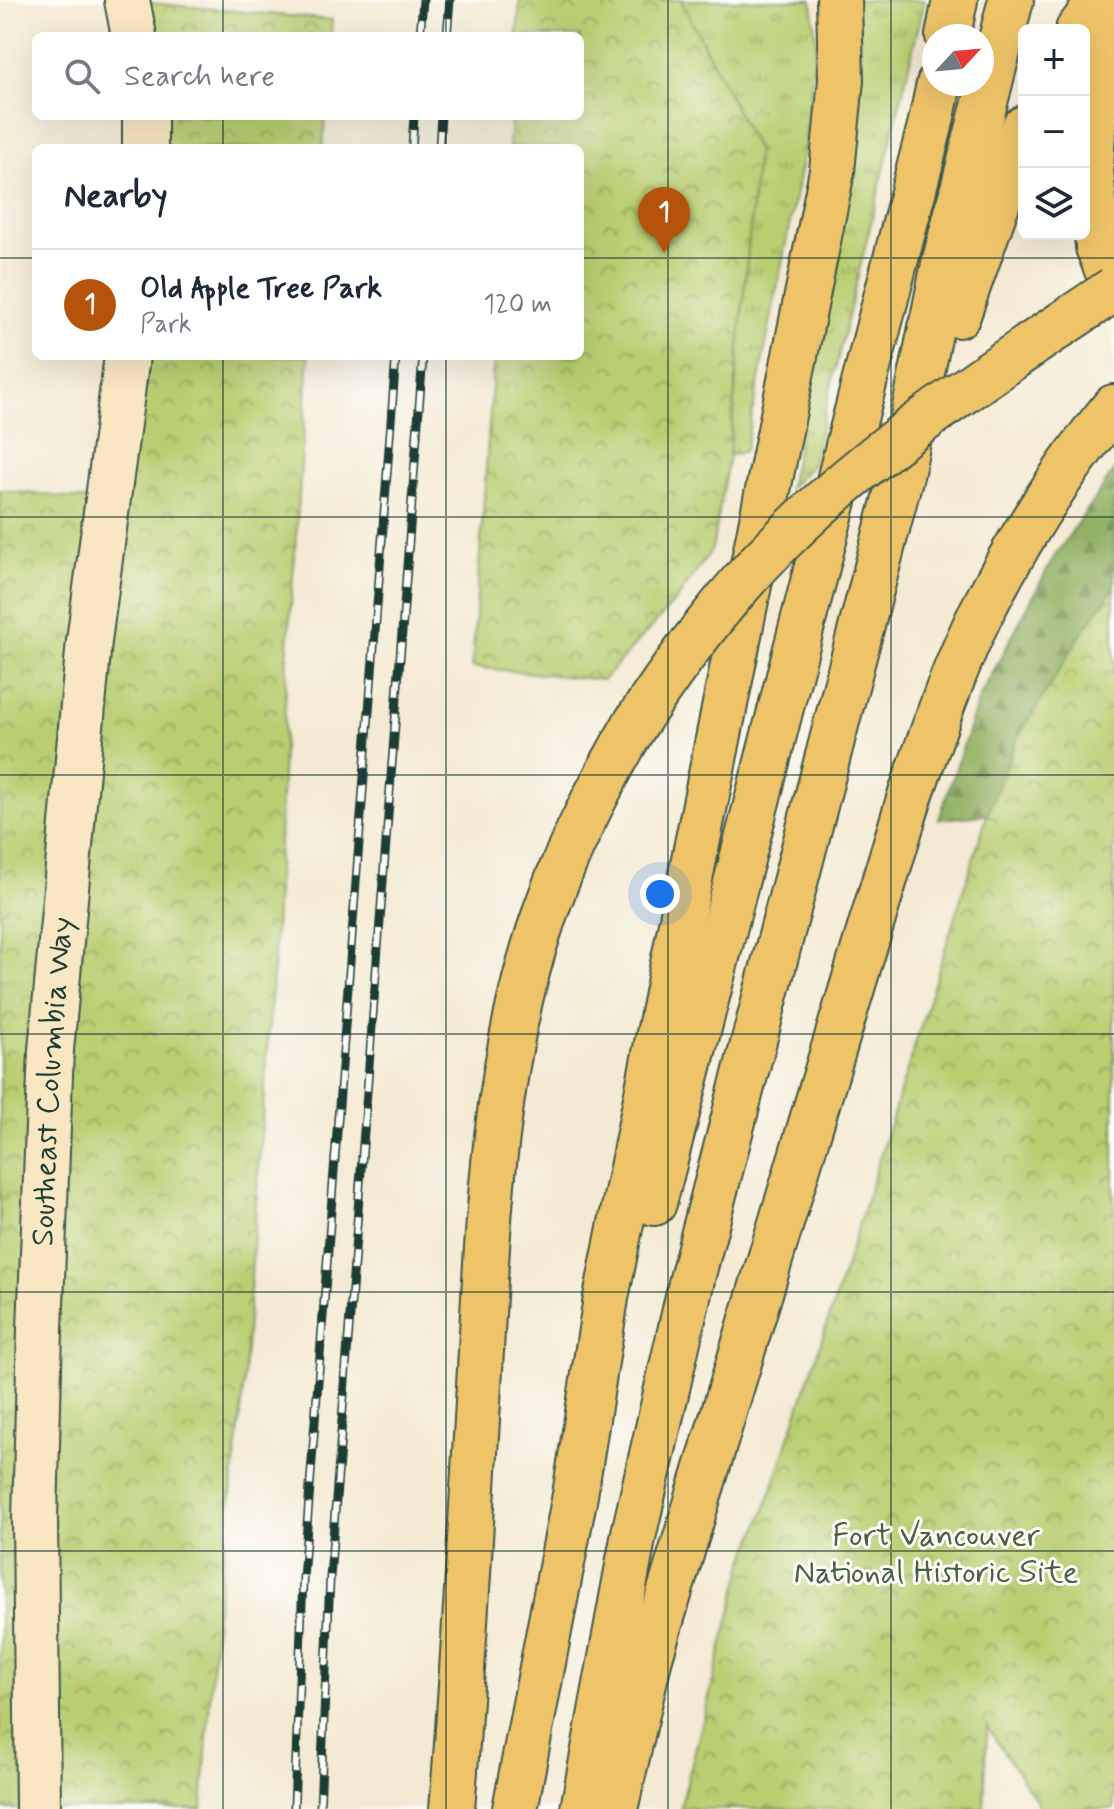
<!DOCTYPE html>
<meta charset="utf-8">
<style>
body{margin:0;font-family:Mynerve,sans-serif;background:#f6f6f7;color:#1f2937}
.controls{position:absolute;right:24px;top:24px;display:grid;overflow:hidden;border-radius:12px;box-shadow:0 8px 32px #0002}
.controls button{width:72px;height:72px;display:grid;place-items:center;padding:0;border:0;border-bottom:2px solid #e0e1e3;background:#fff;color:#1f2937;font:40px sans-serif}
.compass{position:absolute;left:922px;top:24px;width:72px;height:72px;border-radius:50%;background:#fff;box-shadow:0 8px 32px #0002;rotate:64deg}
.you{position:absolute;left:660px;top:894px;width:28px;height:28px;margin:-20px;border:6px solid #fff;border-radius:50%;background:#1a73e8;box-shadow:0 0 0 12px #1a73e833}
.badge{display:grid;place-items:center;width:52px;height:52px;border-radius:50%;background:#b45309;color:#fff;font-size:26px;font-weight:700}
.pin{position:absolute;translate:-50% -66px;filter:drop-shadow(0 2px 4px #0008)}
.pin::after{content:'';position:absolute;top:42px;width:28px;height:24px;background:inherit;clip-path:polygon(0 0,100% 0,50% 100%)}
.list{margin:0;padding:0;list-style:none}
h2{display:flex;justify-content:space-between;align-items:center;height:104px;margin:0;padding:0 32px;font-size:34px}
h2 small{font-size:26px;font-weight:400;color:#747a83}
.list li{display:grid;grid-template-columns:52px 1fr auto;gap:24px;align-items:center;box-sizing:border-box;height:112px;padding:0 32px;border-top:2px solid #e0e1e3}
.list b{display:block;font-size:30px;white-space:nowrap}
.list p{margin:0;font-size:26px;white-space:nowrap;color:#747a83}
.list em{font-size:26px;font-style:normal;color:#747a83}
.icon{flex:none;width:44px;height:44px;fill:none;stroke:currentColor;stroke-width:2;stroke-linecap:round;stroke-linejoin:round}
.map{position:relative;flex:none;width:1114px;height:1809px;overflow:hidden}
.search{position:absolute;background:#fff;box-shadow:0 8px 32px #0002;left:32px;top:32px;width:552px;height:88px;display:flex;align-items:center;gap:20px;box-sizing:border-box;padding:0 28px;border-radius:12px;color:#747a83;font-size:30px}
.panel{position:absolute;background:#fff;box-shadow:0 8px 32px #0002;left:32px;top:144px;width:552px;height:216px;border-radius:12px}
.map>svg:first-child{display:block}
.grass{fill:url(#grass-tufts);stroke:#6c8652;stroke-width:2}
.forest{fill:url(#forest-firs);stroke:#58774c;stroke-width:2}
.park{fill:url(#park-crowns);stroke:#6c8652;stroke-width:2}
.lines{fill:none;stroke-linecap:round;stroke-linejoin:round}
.secondary-casing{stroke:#3f574c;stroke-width:48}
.highway-casing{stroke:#3f574c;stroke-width:48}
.secondary{stroke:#f9e7c3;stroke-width:44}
.highway{stroke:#efc469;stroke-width:44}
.rail-casing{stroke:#1f3d34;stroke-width:9}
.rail{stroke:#fdfcf7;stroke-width:6;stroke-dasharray:18;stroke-linecap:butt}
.highway-bridge-casing{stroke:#3f574c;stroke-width:48;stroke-linecap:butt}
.highway-bridge{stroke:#efc469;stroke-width:44}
.grid{fill:none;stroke:#1f3d34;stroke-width:2;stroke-opacity:0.55}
.labels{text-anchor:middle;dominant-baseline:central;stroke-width:6;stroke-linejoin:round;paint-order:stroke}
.street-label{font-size:32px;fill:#1f3d34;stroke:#fdfcf7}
.park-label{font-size:32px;fill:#466143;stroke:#fdfcf7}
</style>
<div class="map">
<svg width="1114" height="1809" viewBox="0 0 1114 1809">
<defs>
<pattern id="grass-tufts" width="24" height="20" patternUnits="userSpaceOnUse" patternTransform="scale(2)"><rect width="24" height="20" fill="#b9ce71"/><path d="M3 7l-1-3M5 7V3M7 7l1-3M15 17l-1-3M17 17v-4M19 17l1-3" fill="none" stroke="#96a85e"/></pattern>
<pattern id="forest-firs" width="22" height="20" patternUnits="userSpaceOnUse" patternTransform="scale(2)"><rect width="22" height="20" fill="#92b163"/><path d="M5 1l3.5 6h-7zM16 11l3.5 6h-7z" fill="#779152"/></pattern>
<pattern id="park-crowns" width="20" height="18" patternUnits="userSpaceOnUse" patternTransform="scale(2)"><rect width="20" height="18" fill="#b9ce71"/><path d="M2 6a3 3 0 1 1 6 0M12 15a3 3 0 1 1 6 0" fill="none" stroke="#96a85e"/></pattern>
</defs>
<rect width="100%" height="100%" fill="#fdfcf7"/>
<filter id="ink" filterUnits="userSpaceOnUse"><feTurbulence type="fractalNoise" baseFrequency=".0125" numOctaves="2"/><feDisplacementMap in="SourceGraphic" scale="16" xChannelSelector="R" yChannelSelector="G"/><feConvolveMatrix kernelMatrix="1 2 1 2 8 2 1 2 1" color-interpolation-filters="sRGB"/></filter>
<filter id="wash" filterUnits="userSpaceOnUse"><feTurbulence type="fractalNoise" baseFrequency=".006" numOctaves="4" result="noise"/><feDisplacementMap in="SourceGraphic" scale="32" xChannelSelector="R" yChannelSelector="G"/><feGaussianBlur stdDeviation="1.8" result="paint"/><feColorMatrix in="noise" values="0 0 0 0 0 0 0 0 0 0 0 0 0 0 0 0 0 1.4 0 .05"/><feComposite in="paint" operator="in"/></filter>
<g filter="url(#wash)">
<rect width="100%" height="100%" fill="#f4e9d2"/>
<g class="grass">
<path d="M681,0H812L816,42L803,156L745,451L729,456L757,151Z"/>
<path d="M854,0H925L812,465L789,488L857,154L860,35Z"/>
</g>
<path class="forest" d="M1114,471V813L987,815L939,819L979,698L1054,557Z"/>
<g class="park">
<path d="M520,0H681L757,151L729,456L712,549L677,599L603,680L472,667L494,356H580V148H509L511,116H580V36H517Z"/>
<path d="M128,1L332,20L331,36H134Z"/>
<path d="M145,116H325L323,148H145Z"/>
<path d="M127,356H309L287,661L274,956L259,1163L242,1405L216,1615L202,1809H0V490L107,502Z"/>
<path d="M1114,587V1809H1042L987,1727L984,1809H680L744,1562L765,1510L833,1306L987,815L1017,739L1081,635Z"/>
</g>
</g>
<g filter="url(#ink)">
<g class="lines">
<g class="secondary-casing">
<g id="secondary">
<path d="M127,0L134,36"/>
<path d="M145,116V148"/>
<path id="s1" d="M38,1809L35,1519L40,1329L51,1050L89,641L127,356"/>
</g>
</g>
<g class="highway-casing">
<g id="highway">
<path d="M1078,30L1101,0"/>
<path d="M948,36L955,0"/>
<path d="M1114,40L1095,95L1091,169L1098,247L1114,287"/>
<path d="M958,315L1024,128"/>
<path d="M654,1203L930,126L939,84"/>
<path d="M452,1809C464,1663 471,1516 480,1369C488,1223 494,1074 538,934C561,860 596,792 634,726"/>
<path d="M515,1809L575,1495L606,1298L832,171L841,80L839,0"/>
<path d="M583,1809L634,1533L693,1275L902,471L944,264L1011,0"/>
<path d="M615,1809L650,1657L910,796C932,735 952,672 981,613C1018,540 1062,470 1114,407"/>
</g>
</g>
<use href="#secondary" class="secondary"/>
<use href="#highway" class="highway"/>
<g class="rail-casing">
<g id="rail">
<path d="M420,36L423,0"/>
<path d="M447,36L450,0"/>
<path d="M412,148L414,116"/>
<path d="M439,148L441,116"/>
<path d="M294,1809L303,1579L396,356"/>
<path d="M320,1809L330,1578L423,356"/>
</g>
</g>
<use href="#rail" class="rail"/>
<g class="highway-bridge-casing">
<path id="highway-bridge" d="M634,726C678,660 724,597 781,541C880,442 999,367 1114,289"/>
</g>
<use href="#highway-bridge" class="highway-bridge"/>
</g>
</g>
<path class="grid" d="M223,0V36M446,0V36M668,0V1809M891,0V1809M223,116V148M446,116V148M0,258H36M580,258H1114M223,356V1809M446,356V1809M0,517H1114M0,775H1114M0,1034H1114M0,1292H1114M0,1551H1114"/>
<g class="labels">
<g class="street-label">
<text stroke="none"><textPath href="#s1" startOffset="728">Southeast Columbia Way</textPath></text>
</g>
<g class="park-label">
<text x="936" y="1536">Fort Vancouver<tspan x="936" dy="37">National Historic Site</tspan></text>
</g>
</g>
</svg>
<div class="controls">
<button>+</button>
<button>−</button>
<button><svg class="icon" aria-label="layers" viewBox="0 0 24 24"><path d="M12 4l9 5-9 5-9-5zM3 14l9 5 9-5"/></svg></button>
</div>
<svg class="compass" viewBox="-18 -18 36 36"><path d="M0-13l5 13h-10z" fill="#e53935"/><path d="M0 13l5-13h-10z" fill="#747a83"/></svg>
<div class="you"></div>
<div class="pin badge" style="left:664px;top:253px">1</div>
<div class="search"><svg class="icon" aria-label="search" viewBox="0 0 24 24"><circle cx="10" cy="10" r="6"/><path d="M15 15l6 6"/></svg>Search here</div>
<section class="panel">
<h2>Nearby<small></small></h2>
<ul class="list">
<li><span class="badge">1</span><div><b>Old Apple Tree Park</b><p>Park</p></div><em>120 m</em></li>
</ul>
</section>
</div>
